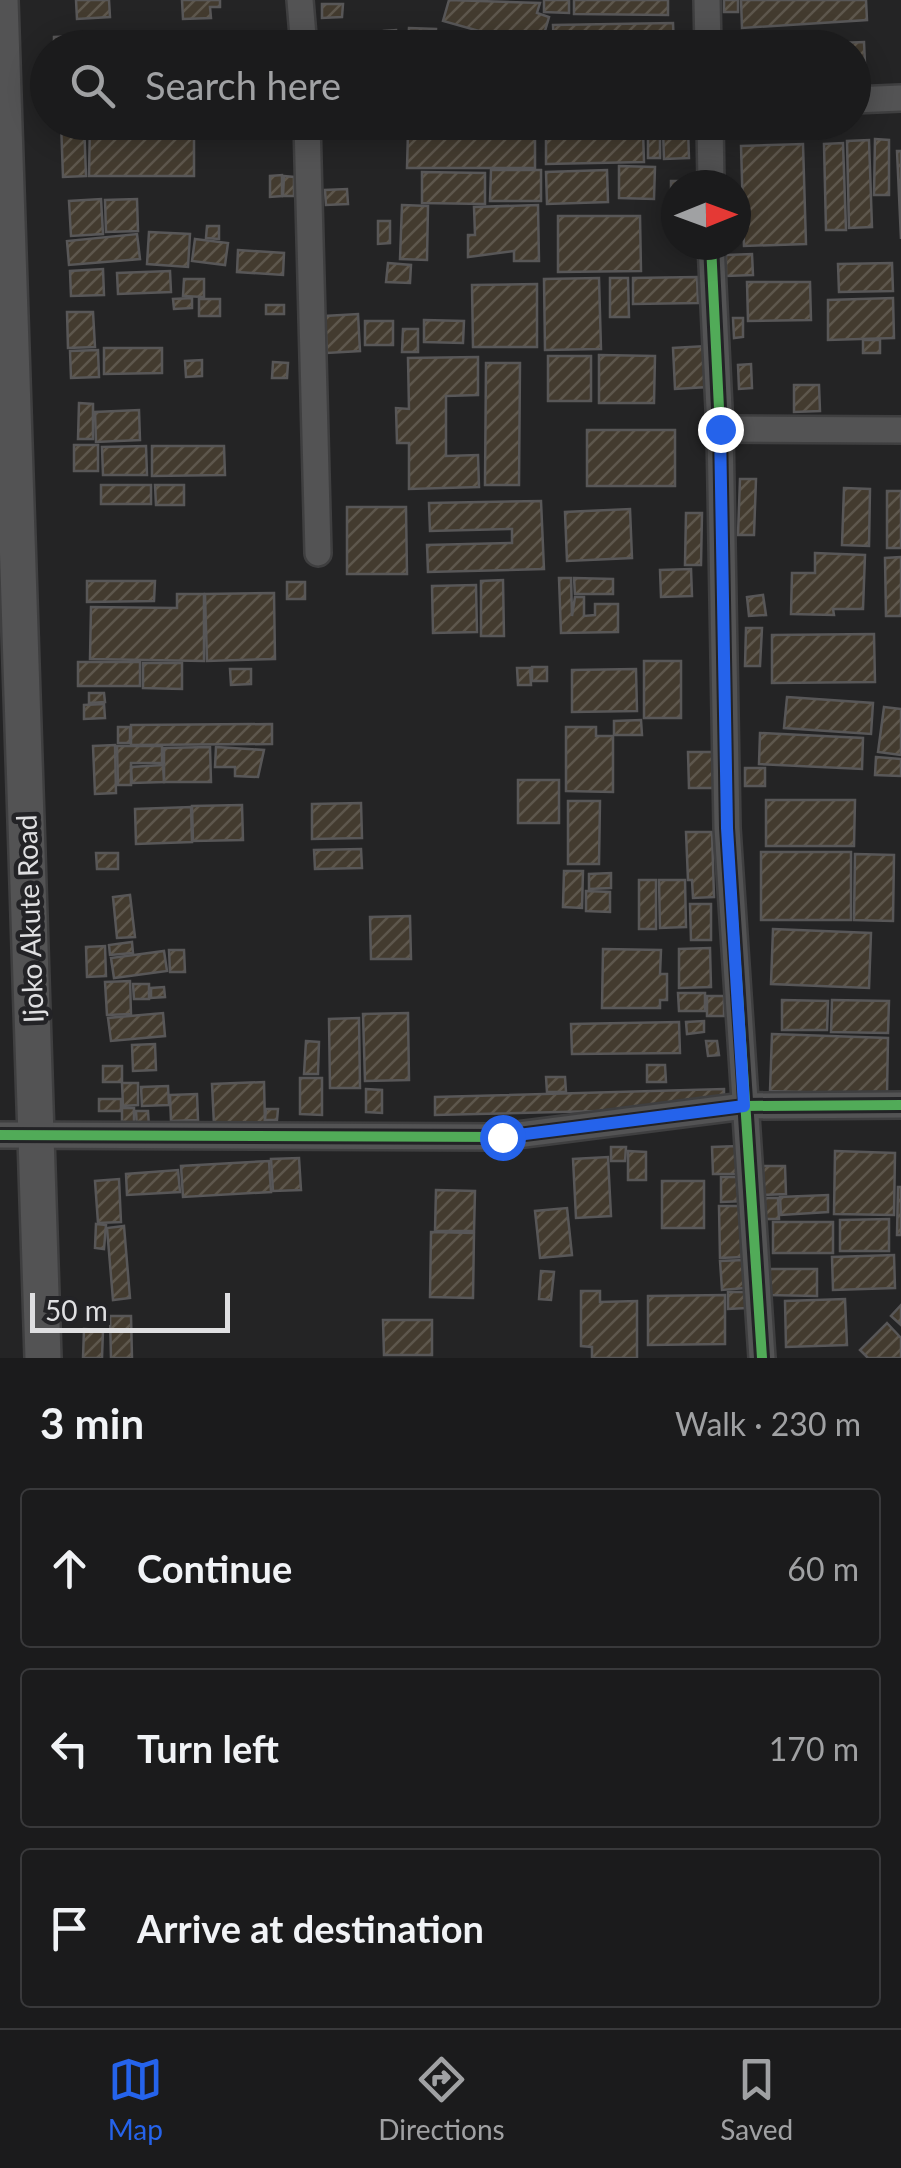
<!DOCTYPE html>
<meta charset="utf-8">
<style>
body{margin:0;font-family:Lato,sans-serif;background:#282829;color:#f1f3f6}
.compass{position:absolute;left:661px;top:170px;width:90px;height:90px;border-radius:50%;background:#1b1b1c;box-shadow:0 5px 25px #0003;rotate:89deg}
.scale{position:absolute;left:30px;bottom:25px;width:200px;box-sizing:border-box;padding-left:10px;border:5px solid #dfdfe1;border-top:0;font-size:28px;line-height:35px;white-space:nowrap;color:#dfdfe1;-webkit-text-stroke:8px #232326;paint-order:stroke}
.stop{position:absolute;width:30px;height:30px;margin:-22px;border:8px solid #2563eb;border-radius:50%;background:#fff}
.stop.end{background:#2563eb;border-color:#fff;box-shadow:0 2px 10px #0008}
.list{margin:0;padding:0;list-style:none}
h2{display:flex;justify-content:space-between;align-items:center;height:130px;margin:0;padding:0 40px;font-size:42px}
h2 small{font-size:32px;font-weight:400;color:#a0a1a3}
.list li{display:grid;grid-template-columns:65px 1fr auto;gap:30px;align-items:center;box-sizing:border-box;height:160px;margin:0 20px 20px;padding:0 20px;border:2px solid #39393b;border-radius:10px}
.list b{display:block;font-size:38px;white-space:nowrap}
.list em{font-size:32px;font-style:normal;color:#a0a1a3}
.icon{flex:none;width:55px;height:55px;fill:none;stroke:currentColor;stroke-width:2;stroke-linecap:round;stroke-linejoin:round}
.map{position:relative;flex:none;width:901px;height:1358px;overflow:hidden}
.search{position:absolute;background:#1b1b1c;box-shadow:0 5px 25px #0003;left:30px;right:30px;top:30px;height:110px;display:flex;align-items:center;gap:25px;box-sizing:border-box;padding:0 35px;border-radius:55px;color:#a0a1a3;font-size:38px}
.sheet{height:670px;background:#1b1b1c}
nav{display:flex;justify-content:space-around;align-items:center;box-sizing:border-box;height:140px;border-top:2px solid #39393b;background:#1b1b1c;font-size:28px;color:#a0a1a3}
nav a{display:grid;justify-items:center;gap:5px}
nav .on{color:#2563eb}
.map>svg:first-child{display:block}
.building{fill:url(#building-hatch);stroke:#585758;stroke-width:2.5}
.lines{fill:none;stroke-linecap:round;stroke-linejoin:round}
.minor-casing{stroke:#3f3f40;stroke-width:30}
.secondary-casing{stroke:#3f3f40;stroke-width:40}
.minor{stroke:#535354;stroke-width:25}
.secondary{stroke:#535354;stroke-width:35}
.cycleway-casing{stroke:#232326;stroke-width:16}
.cycleway{stroke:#51ab58;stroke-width:10}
.route{stroke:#2563eb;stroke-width:12}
.labels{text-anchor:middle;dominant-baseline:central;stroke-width:9;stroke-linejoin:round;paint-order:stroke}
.street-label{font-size:28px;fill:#dfdfe1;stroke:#232326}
</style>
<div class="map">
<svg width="901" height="1358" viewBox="0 0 901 1358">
<defs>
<pattern id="building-hatch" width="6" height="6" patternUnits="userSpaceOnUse" patternTransform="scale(2.5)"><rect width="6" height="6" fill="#433b2f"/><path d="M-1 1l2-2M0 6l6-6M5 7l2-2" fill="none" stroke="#5e574d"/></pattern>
</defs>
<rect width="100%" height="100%" fill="#242425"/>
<g class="building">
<path d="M76,0H109L110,17L77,19Z"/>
<path d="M182,0H220V7H210L211,18L183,19Z"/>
<path d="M449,0L540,3L537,13L549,17L540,48L443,21Z"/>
<path d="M544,0H569V13L544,12Z"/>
<path d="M574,0H668V15L574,14Z"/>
<rect x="724" y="0" width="14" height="12"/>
<path d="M741,0H866L867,20L742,28Z"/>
<path d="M322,4H343L342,17L322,18Z"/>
<path d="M673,23L674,48H554L553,25Z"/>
<path d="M409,28L436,29L435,48H408Z"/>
<path d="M396,30V40H385L384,31Z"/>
<path d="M81,35H94L93,48H81Z"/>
<path d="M80,36V48H54V37Z"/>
<path d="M744,36L745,48H728V37Z"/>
<path d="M864,42L866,85L854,86V48L757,46Z"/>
<path d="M61,122H84L86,176L63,177Z"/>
<path d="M90,122H194V176H89Z"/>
<rect x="198" y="122" width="24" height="13"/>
<path d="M549,122H586L587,128L549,129Z"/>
<path d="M688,129L689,158L664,159L663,130Z"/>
<path d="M643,131L644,162L546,164V132Z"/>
<path d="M408,132H535V168H407Z"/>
<path d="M648,138L660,139V158H648Z"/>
<path d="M875,139L889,140V195H874Z"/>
<path d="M869,140L872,227L849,228L847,141Z"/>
<path d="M843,143L846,230H826L824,144Z"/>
<path d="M803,144L806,244L744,246L741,146Z"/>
<path d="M897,151H901V239Z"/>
<path d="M619,166L655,167L654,199L619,198Z"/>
<path d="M491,170H541V201H490Z"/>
<path d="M607,170L608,202L547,204L546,172Z"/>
<path d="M422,172L485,173V204L422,203Z"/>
<path d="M282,175V196L270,197V176Z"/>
<path d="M284,176L294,177V196H283Z"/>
<path d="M671,181H702V185H676V208H671Z"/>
<path d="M347,189L348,204L326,205L325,190Z"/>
<path d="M101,199L103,234L71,236L69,201Z"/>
<path d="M137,199L138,231L106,232L105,200Z"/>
<path d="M402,205L428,206L427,260L400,259Z"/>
<path d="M538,205L539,261H514V251L468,257V235H475L474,207Z"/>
<path d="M558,216H640L641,271L558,272Z"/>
<path d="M378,221H390V243L378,244Z"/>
<path d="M207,226H219V239L206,238Z"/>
<path d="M149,232L190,234L188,267L147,264Z"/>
<path d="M137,234L140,259L69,265L67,241Z"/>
<path d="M195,239L228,243L225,265L192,261Z"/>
<path d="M238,250L284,253L283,275L237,272Z"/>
<path d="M752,254L753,275L726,276V255Z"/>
<path d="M388,263L411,265L410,283L386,282Z"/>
<path d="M892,263L893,291L839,292L838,264Z"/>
<path d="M103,269L104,295L71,296L70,271Z"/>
<path d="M170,271L171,292L118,294L117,273Z"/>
<path d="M697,277L698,303L633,304V278Z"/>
<path d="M599,278L601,349L545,350L544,279Z"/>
<path d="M610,278H628L629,317H610Z"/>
<path d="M184,279H204V297L183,296Z"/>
<path d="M747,282H810L811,320L748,321Z"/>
<path d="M537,284V347H473L472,285Z"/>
<path d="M192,298V308L174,309L173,299Z"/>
<path d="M893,298L894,338L828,340V300Z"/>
<rect x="199" y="299" width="21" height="17"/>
<rect x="266" y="305" width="18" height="9"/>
<path d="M67,312H93L95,347L68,348Z"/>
<path d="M358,314L360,351L327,353L325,316Z"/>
<path d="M733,318H743V337L734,338Z"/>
<path d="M424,320L464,321L463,343L424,342Z"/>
<rect x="365" y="321" width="28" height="24"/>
<path d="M403,329H418V352H402Z"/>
<rect x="863" y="340" width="17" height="13"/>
<path d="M706,346L708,387L675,389L673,348Z"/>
<path d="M104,348H162V373L104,374Z"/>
<path d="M98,350L99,377L71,378L70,351Z"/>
<path d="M599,355L655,356L654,403H599Z"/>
<rect x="548" y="356" width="43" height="45"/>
<path d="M478,357V395L446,396V456L478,455L479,487L409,489V443H397L396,408L409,409L408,358Z"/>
<path d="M202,360V376L186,377L185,361Z"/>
<path d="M273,362L288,363L287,378H272Z"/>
<path d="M486,363H520L519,485H485Z"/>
<path d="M751,364L752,388L739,389L738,365Z"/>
<path d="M794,385H819L820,411L794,412Z"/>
<path d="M79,403L93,404V439H78Z"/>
<path d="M139,410L140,440L96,442L95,412Z"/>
<rect x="587" y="430" width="88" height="56"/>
<rect x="74" y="445" width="24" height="26"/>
<path d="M146,446L147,475H103L102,447Z"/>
<path d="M152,446H224L225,475L152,476Z"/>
<path d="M740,479H756L754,535H738Z"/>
<rect x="101" y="485" width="50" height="19"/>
<path d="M155,485H184V505H156Z"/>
<path d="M844,488L870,489L869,546L842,545Z"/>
<rect x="887" y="491" width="14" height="57"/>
<path d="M541,501L544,569L428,572L427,545L512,543V529L430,531L429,503Z"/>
<path d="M347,507H406L407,574H347Z"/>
<path d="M630,509L632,558L567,561L565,512Z"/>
<path d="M686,513H702L701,565H685Z"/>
<path d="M815,553L865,555L863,609H833L834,615L791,614L792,573H815Z"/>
<path d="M901,557V616H886L885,558Z"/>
<path d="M691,569L692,596L661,597L660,570Z"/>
<path d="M559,578H571L572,616L575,597H584V616L595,615V604H618V632L561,633Z"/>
<path d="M574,578L613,579V594H575Z"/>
<path d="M503,580L504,636H481V581Z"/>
<path d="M87,581H155L154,601L87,602Z"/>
<rect x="287" y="582" width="18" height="17"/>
<path d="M476,585L477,632L433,633L432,586Z"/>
<path d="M274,593L275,659L207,661L205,594Z"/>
<path d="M177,594H204V661L90,659L91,607L177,608Z"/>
<path d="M763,595L766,615L749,616L747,597Z"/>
<path d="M746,628H762L760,666H745Z"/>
<path d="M874,634L875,682L772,683V635Z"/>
<rect x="644" y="661" width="37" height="57"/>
<rect x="78" y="662" width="62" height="24"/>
<path d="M143,663H182V689L143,688Z"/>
<rect x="532" y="667" width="15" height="14"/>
<path d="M517,668H530L531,685H518Z"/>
<path d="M230,669H251V684L231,685Z"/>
<path d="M636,669L637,711L572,712V670Z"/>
<path d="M89,693H104L105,702L89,703Z"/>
<path d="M787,697L873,703L871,734L784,728Z"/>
<path d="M104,704L105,718L84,719V705Z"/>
<path d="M884,707L901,709V755L878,752Z"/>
<path d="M641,720L642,735H614V721Z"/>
<path d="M272,724V744L131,745V725Z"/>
<rect x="118" y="727" width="12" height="16"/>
<path d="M566,727H596V736H613V792L566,791Z"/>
<path d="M760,733L863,738L862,769L759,764Z"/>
<path d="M115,745L116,793L95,794L93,746Z"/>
<path d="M117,746H162V763H131V785H118Z"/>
<path d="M210,747L211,782H164V748Z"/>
<path d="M216,747L264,750L258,777L235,776V767H215Z"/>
<path d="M688,752H716V788H689Z"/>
<path d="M876,757L901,759V776L875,775Z"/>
<path d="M163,765L164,782L132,783L131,767Z"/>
<rect x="745" y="768" width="20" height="18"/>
<rect x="518" y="780" width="41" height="43"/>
<path d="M766,800H855L854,846H766Z"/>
<path d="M568,801H600L599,864H568Z"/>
<path d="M361,803L362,838L312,839V804Z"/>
<path d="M242,805L243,840L193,841L192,806Z"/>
<path d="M191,807L192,842L136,844L135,809Z"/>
<path d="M686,832H712L714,897L693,898L692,880H688Z"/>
<path d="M361,849L362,868L315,869L314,850Z"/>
<rect x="761" y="852" width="90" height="68"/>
<path d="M96,853H118V869H97Z"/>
<path d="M855,854L894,855L893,921L854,920Z"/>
<path d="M564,871H583L582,908L563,907Z"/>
<path d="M611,873V888L589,889V874Z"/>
<rect x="639" y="880" width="17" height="49"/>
<path d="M659,880H685L686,927L660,928Z"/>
<path d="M586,891L610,892V912L586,911Z"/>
<path d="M130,895L135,937L117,938L113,897Z"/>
<path d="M690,904H711V940H691Z"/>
<path d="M410,916L411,959H371L370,917Z"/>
<path d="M773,929L871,933L869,988L771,984Z"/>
<path d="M132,942L133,953L110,955L109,945Z"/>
<path d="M105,946L106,976L87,977L86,947Z"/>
<path d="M710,948L711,987L679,988V949Z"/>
<path d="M603,949L661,950L660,974H667V1000H660V1008H602Z"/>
<path d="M169,950H184L185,972H170Z"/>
<path d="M164,951L167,971L114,978L111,958Z"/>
<path d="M130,981L131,1014L107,1015L105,982Z"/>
<path d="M133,984H149V999H134Z"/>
<path d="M164,987L165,997L151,998V988Z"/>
<path d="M678,993H705V1011H679Z"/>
<rect x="707" y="996" width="17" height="20"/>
<path d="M782,1000L828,1001L827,1030H782Z"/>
<path d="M832,1000L889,1001L888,1033L831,1032Z"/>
<path d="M163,1013L165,1036L111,1041L108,1018Z"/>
<path d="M408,1013L409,1080L365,1081L363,1014Z"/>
<path d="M359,1018L360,1088H330L329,1019Z"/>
<path d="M704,1021V1032L687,1034L686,1022Z"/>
<path d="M679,1022L680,1053L572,1054L571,1024Z"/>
<path d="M772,1034L888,1038L887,1095L770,1091Z"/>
<path d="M306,1041L319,1042L318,1074H304Z"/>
<path d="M706,1041H717L719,1055L708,1056Z"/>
<path d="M155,1044L156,1070L133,1071L132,1045Z"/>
<path d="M647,1065H665L666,1082H647Z"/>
<rect x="103" y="1066" width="19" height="16"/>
<path d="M546,1077H565L566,1092H547Z"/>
<path d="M300,1078H322V1115L300,1114Z"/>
<path d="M264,1082L265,1123L214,1125L212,1084Z"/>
<path d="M122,1083H138V1105L123,1106Z"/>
<path d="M168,1086L169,1105L142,1106L141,1087Z"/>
<path d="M366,1089L382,1090V1113L366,1112Z"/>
<path d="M724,1089V1108L435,1115V1097Z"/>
<path d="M197,1094L198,1120L171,1121L170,1095Z"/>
<rect x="99" y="1099" width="22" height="12"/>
<rect x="122" y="1108" width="12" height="18"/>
<path d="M266,1109H278L277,1120H265Z"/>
<path d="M136,1111H148L149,1127L137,1128Z"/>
<path d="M738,1146V1174H713L712,1147Z"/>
<path d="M611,1147H626L625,1161H611Z"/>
<path d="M628,1151L646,1152V1180H628Z"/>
<path d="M835,1151L895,1153L894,1215L834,1214Z"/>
<path d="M608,1157L611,1216L576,1218L573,1159Z"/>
<path d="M299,1158L301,1190L273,1191L271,1159Z"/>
<path d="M269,1161L271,1192L183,1197L181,1166Z"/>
<path d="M761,1166H785L786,1194L762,1195Z"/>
<path d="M178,1170L180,1192L127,1195L126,1174Z"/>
<path d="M721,1177H747V1201L721,1202Z"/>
<path d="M119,1179L121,1222L98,1223L95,1181Z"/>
<rect x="662" y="1181" width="42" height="47"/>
<path d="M898,1187H901V1235H897Z"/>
<path d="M436,1190L475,1191L474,1231H435Z"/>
<path d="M828,1195V1212L781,1215L780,1197Z"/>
<path d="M762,1198H778L779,1219H761Z"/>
<path d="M719,1206H742L743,1257L720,1258Z"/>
<path d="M567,1208L572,1255L540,1258L535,1211Z"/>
<path d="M889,1219V1251H840V1220Z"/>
<rect x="773" y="1222" width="60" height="31"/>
<path d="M96,1224L106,1225L104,1249L95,1248Z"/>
<path d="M124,1226L130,1298L113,1300L107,1228Z"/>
<path d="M431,1232L474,1233L473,1298L430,1297Z"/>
<path d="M894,1255L895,1288L833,1290L832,1257Z"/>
<path d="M744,1260L745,1288L722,1290L720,1261Z"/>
<path d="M768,1269H817V1296L767,1295Z"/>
<path d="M541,1271L554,1272L551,1300L539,1299Z"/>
<path d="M581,1291H600V1302L637,1301V1358H592V1347L581,1346Z"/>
<path d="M728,1292H746L747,1308L728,1309Z"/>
<path d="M725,1295V1344L648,1345V1296Z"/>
<path d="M845,1299L847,1345L786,1347L785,1301Z"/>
<path d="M901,1305V1325L891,1316Z"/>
<path d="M110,1316H131L132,1358H111Z"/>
<path d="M383,1320H432V1355H384Z"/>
<path d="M887,1323L901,1338V1358H868L860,1350Z"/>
<path d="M84,1329L103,1330L102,1358H83Z"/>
</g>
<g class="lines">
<g class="minor-casing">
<g id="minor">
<path d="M300,0L304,48"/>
<path d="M707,0L708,48"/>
<path d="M854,100L901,98"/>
<path d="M307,122L318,553"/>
<path d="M710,122L711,185"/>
<path d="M711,245L720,429L727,828L762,1358"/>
<path d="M720,429L901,430"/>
<path d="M0,1135L502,1137L744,1106L901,1105"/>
</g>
</g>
<g class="secondary-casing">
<path id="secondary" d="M0,0L43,1358"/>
</g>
<use href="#minor" class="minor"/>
<use href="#secondary" class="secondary"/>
<g class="cycleway-casing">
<g id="cycleway">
<path d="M711,245L720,429L727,828L762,1358"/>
<path d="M0,1135L502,1137L744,1106L901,1105"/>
</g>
</g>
<use href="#cycleway" class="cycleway"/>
</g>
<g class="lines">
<path class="route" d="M502,1137L744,1106L727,828L720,429"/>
</g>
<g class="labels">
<g class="street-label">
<text transform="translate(29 919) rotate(-92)">Ijoko Akute Road</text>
</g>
</g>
</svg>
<svg class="compass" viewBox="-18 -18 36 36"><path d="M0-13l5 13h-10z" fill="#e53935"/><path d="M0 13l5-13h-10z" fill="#a0a1a3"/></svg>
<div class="scale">50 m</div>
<div class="stop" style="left:502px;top:1137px"></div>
<div class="stop end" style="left:720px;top:429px"></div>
<div class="search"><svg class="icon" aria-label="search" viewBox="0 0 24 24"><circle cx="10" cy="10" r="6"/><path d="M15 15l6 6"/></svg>Search here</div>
</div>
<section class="sheet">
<h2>3 min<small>Walk · 230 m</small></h2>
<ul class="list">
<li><svg class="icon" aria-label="ahead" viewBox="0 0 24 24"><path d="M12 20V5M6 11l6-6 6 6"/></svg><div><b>Continue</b></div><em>60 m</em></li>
<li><svg class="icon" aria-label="left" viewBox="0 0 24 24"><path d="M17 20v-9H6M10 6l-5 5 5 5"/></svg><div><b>Turn left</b></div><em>170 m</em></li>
<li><svg class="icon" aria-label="arrive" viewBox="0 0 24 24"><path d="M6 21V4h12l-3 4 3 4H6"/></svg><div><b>Arrive at destination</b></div></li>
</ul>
</section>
<nav>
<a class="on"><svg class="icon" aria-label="map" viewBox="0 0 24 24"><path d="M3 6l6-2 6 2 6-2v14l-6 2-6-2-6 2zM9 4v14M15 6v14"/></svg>Map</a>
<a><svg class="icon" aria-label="directions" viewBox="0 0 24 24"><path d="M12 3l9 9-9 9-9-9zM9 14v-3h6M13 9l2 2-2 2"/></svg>Directions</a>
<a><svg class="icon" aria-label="saved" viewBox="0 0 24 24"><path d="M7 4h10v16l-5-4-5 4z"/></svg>Saved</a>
</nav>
